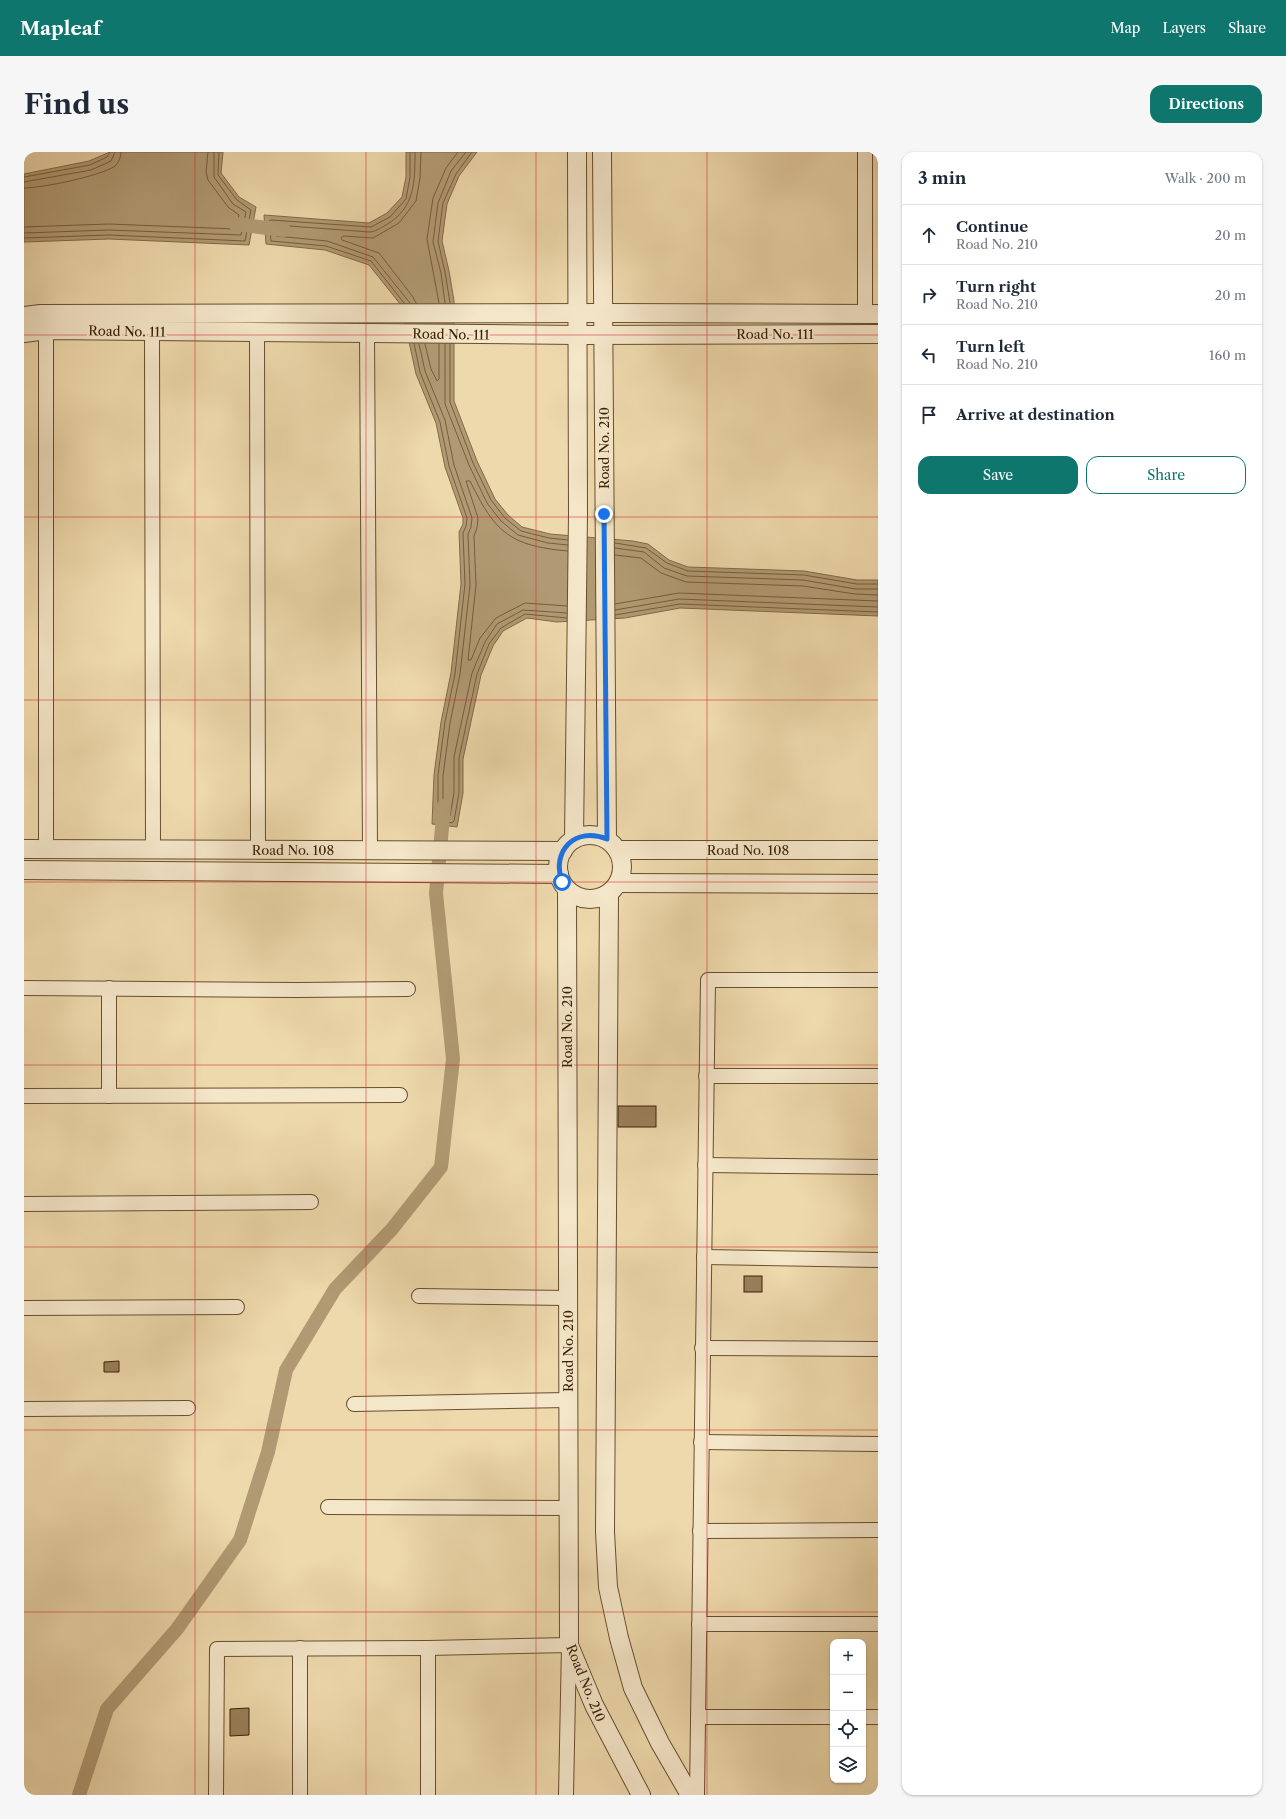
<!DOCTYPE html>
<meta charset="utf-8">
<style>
body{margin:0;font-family:"Libre Caslon Text",serif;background:#f6f6f7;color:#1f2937}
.controls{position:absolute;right:12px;bottom:12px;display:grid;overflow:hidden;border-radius:8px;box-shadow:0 1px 3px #0004}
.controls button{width:36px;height:36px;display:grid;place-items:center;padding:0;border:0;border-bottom:1px solid #e0e1e3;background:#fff;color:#1f2937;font:20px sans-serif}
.stop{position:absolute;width:12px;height:12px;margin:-9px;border:3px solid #1a73e8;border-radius:50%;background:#fff}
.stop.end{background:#1a73e8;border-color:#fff;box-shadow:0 1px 4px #0008}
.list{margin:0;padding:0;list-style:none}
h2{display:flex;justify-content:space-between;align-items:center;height:52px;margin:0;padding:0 16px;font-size:17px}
h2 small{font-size:13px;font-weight:400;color:#747a83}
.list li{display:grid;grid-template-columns:26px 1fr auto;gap:12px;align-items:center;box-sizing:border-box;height:60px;padding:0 16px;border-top:1px solid #e0e1e3}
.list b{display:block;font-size:15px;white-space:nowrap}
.list p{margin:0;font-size:13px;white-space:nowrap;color:#747a83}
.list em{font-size:13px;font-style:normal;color:#747a83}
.actions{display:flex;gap:8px;padding:12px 16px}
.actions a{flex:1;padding:9px 0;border:1px solid #0f766e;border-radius:12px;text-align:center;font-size:14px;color:#0f766e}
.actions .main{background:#0f766e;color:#fff}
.icon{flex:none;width:22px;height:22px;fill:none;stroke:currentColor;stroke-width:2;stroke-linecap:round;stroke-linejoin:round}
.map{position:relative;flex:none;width:854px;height:1643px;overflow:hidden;border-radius:12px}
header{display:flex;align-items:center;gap:24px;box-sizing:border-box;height:56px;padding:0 20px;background:#0f766e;color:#fff}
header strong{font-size:19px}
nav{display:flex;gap:22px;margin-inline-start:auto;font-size:14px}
.intro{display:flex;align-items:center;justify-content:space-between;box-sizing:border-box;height:96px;padding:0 24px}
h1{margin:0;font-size:28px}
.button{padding:10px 18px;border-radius:12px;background:#0f766e;color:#fff;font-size:14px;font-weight:700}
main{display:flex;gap:24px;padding:0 24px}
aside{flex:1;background:#fff;border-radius:12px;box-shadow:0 1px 3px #0004}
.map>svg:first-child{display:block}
</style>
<header>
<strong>Mapleaf</strong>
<nav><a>Map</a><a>Layers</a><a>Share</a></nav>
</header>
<div class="intro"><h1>Find us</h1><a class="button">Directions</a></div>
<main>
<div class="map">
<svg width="854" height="1643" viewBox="0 0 854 1643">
<rect width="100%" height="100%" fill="#eed9ac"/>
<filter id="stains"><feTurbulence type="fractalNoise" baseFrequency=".005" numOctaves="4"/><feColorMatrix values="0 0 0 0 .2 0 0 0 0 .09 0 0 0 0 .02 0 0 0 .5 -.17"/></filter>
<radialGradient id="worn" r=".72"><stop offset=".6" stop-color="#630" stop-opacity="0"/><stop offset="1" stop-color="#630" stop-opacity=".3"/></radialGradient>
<!-- water -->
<g fill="#b19a73" stroke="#826947">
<path d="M86 0H199L197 21 215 45 232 55 225 93 85 87 0 90V22L65 9Z"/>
<path d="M382 0H453L435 24 423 52 418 89 425 119 430 149V249L453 309 471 347 484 363 498 375 526 382 609 389 624 392 645 408 664 415 780 419 833 428H854V464L656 456 601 466 533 470 503 466 479 479 469 494 457 523 439 607V641L433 675 408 672 410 623 417 570 427 521 437 432 435 380 439 372V366L421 315 412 271 392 222 377 153 345 113 301 98 242 92 240 63 345 71 363 61 378 45 382 25Z"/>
</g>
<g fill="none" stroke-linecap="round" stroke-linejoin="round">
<!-- shore -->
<g stroke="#765d3c" stroke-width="1">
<path d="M0 25 66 13 83 5 86 0"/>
<path d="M0 30 67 18 87 9 91 0"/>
<path d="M0 36C18 36 77 24 91 14 95 10 97 5 97 0"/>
<path d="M0 75 85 72 212 77 215 63 204 55 184 28 182 20 184 0"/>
<path d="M0 81 85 78 217 83 222 60 209 52 190 25V0"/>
<path d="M0 86 85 83 221 89 227 58 213 48 194 23 195 0"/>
<path d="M380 151 347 109 302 94 247 89 245 69 247 68 347 75 366 65 382 47 386 25V0"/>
<path d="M386 151 349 105 303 89 252 84 250 75 252 73 345 80C351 80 356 76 362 73 391 56 391 30 391 0"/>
<path d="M392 151 389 145 355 101 318 88 317 86 319 84 349 86 375 71 392 49 396 26 397 0"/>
<path d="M415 151 403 87 409 46 422 16 434 0"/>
<path d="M421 151 417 121 409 90 414 51 427 19 442 0"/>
<path d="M426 151 421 120 414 89 419 51 432 22 448 0"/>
<path d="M390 191 396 220 416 270 425 314 443 366 442 374 439 381 441 432 431 522 421 570 414 623V668L428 671 430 669 435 641V606L453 522 465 492 477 476 501 462 543 466"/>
<path d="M395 192 401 219 421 268 430 313 448 366 447 375 444 382 446 433 436 522 426 571 419 624V664L424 665 426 664 430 641V605L448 521 461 490 473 472 499 458 543 461"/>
<path d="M401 192 407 217 413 229 415 227V192"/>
<path d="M421 192V252L445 313 463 351 477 369 494 383 524 391 544 393"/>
<path d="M426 192V250L449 311 467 348 481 366 497 379 525 386 544 388"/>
<path d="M591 391 622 396 643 411 664 419 780 423 833 432H854"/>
<path d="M591 396 620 400 640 416 663 424 779 428 832 437H854"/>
<path d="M591 403 617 406 637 421 662 430 779 434 831 442 854 443"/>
<path d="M591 452 655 441 854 449"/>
<path d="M543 454 501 451 472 466 456 486 447 508H444L452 433 450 384 453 376 454 366 442 329H446C471 380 485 394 544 399"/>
<path d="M591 458 655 447 854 455"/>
<path d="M591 463 656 452 854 460"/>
</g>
<!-- canal -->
<g stroke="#b19a73" stroke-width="14">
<path d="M211 72 260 78"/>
<path d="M55 1643 83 1557 153 1477 216 1388 244 1300 262 1218 311 1137 368 1077 417 1015 429 907 412 741 420 654"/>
</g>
</g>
<!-- building -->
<g fill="#99805b" stroke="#3c2004">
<rect x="594" y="954" width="38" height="21"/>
<rect x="720" y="1124" width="18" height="16"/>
<path d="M95 1209V1220H80V1210Z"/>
<path d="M225 1556V1583L206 1584V1557Z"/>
</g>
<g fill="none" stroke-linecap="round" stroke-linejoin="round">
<!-- minor casing -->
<g stroke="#684e2e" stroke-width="16">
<g id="minor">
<path d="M841 162V0"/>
<path d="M128 179 129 697"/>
<path d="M233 180 234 698"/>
<path d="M343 181 346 698"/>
<path d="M22 697V178"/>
<path d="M0 836 273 838 384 837"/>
<path d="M682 924H854"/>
<path d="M0 944 376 943"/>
<path d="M85 944V836"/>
<path d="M681 1013 854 1015"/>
<path d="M0 1052 287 1050"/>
<path d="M680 1105 854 1108"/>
<path d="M395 1144 544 1146"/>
<path d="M0 1156 213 1155"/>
<path d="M678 1196 854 1197"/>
<path d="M330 1252 544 1248"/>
<path d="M0 1257 164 1256"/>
<path d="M677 1290 854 1292"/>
<path d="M304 1355 544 1356"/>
<path d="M676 1379 854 1378"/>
<path d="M675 1472H854"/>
<path d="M276 1496V1643"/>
<path d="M674 1565H809"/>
<path d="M839 1565H854"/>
<path d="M192 1643 193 1497 404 1496 545 1493 542 1643"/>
<path d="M404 1643V1496"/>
<path d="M673 1643 684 828H854"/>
</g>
</g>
<!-- tertiary casing -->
<g stroke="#684e2e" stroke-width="20">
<g id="tertiary">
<path d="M578 0 583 687"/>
<path d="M0 164 16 162 579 161 854 162"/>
<path d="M0 181 22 178 553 183 854 182"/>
<circle cx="566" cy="715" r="32"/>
<path d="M550 687 554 362 553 0"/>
<path d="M0 697 539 699"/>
<path d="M594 698H854"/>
<path d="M0 718 535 722"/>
<path d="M595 731 854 732"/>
<path d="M543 738 545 1493 570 1553 617 1643"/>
<path d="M585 741 581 1380 584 1435 595 1486 609 1536 636 1591 666 1643"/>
</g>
</g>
<!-- minor -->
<use href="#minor" stroke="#f4e6c9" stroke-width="14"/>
<!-- tertiary -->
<use href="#tertiary" stroke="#f4e6c9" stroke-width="18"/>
</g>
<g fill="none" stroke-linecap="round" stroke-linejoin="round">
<!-- route -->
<path stroke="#1a73e8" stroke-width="5" d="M538 730C527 699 551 674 583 687L580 362"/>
</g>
<!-- grid -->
<path fill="none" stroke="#d62828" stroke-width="1" stroke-opacity="0.55" d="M171 0V1643M342 0V1643M512 0V1643M683 0V1643M0 183H854M0 365H854M0 548H854M0 730H854M0 913H854M0 1095H854M0 1278H854M0 1460H854"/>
<g text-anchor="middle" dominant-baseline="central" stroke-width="4" stroke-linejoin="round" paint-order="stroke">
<!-- street labels -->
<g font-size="13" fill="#3c2004" stroke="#f4e6c9">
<text transform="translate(103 179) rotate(1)">Road No. 111</text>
<text transform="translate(427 182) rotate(1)">Road No. 111</text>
<text x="751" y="182">Road No. 111</text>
<text transform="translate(580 296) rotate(-90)">Road No. 210</text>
<text x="269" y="698">Road No. 108</text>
<text x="724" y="698">Road No. 108</text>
<text transform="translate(543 875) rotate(-90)">Road No. 210</text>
<text transform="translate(544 1199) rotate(-90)">Road No. 210</text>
<text transform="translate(562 1531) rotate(68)">Road No. 210</text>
</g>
</g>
<rect width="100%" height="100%" filter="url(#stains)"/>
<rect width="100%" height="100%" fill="url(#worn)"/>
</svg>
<div class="controls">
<button>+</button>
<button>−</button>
<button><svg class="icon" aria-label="locate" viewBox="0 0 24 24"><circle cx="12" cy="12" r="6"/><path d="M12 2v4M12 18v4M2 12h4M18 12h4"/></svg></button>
<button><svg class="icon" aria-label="layers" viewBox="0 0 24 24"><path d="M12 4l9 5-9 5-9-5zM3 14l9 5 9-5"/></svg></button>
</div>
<div class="stop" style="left:538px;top:730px"></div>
<div class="stop end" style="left:580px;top:362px"></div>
</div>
<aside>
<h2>3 min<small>Walk · 200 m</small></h2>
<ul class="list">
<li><svg class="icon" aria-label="ahead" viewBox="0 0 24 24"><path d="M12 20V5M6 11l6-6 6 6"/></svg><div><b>Continue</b><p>Road No. 210</p></div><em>20 m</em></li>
<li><svg class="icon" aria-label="right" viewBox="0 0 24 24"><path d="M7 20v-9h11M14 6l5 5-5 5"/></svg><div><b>Turn right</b><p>Road No. 210</p></div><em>20 m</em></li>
<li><svg class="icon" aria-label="left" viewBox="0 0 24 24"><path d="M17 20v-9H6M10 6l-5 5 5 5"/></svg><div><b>Turn left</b><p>Road No. 210</p></div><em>160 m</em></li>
<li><svg class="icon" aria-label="arrive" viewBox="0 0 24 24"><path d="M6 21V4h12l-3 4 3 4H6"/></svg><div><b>Arrive at destination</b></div></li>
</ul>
<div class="actions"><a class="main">Save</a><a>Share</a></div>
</aside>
</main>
